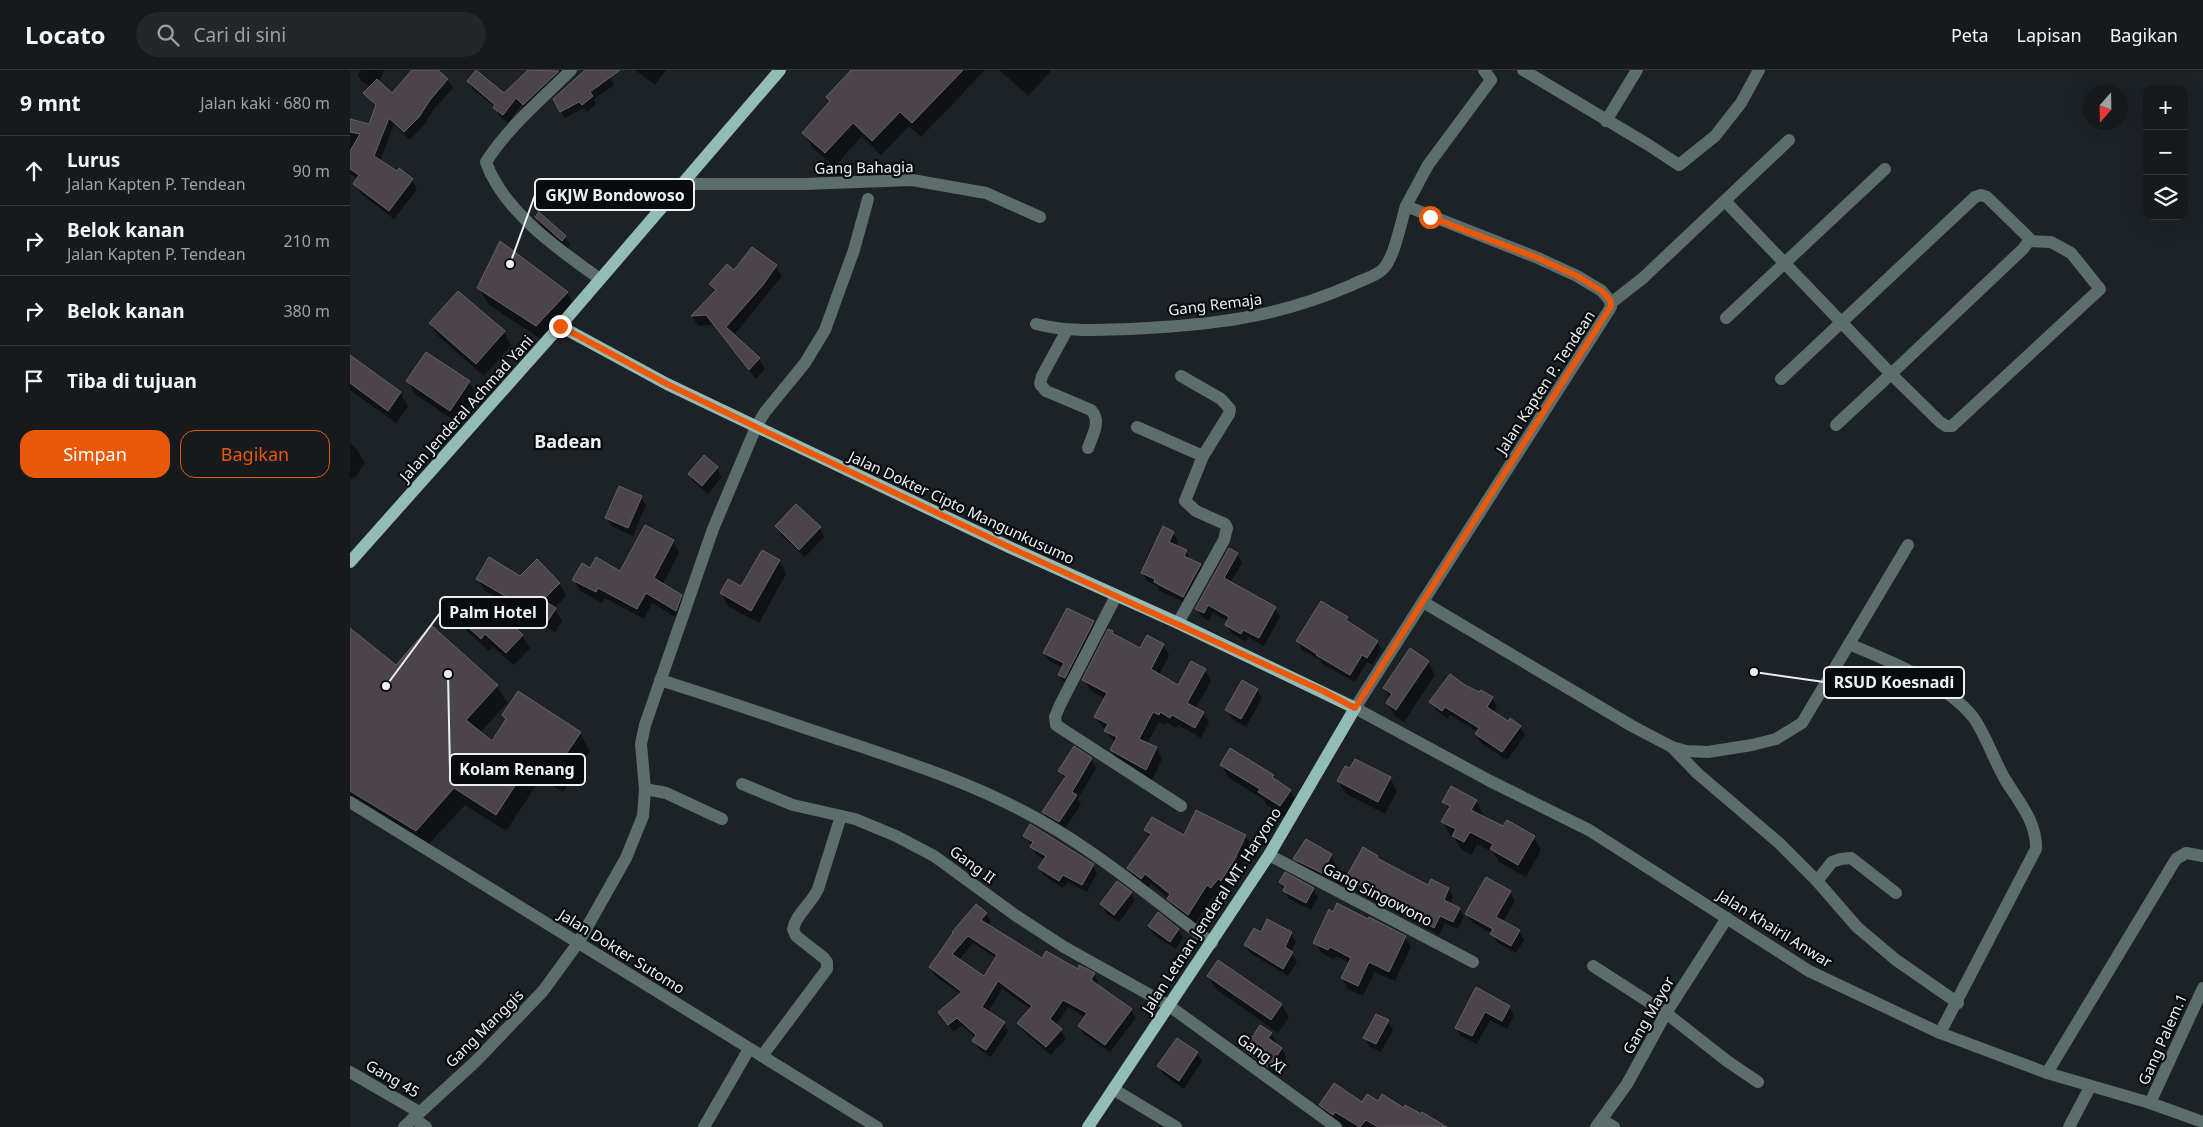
<!DOCTYPE html>
<html lang="id">
<meta charset="utf-8">
<style>
body{margin:0;font-family:"Noto Sans",sans-serif;background:#23272a;color:#f1f3f6}
.controls{position:absolute;right:15px;top:15px;display:grid;overflow:hidden;border-radius:10px;box-shadow:0 5px 20px #0002}
.controls button{width:45px;height:45px;display:grid;place-items:center;padding:0;border:0;border-bottom:1px solid #35383b;background:#161a1d;color:#f1f3f6;font:25px sans-serif}
.compass{position:absolute;left:1733px;top:15px;width:45px;height:45px;border-radius:50%;background:#161a1d;box-shadow:0 5px 20px #0002;rotate:200deg}
.stop{position:absolute;width:15px;height:15px;margin:-11px;border:4px solid #ea580c;border-radius:50%;background:#fff}
.stop.end{background:#ea580c;border-color:#fff;box-shadow:0 1px 5px #0008}
.list{margin:0;padding:0;list-style:none}
h2{display:flex;justify-content:space-between;align-items:center;height:65px;margin:0;padding:0 20px;font-size:21px}
h2 small{font-size:16px;font-weight:400;color:#9ea1a4}
.list li{display:grid;grid-template-columns:32px 1fr auto;gap:15px;align-items:center;box-sizing:border-box;height:70px;padding:0 20px;border-top:1px solid #35383b}
.list b{display:block;font-size:19px;white-space:nowrap}
.list p{margin:0;font-size:16px;white-space:nowrap;color:#9ea1a4}
.list em{font-size:16px;font-style:normal;color:#9ea1a4}
.actions{display:flex;gap:10px;padding:15px 20px}
.actions a{flex:1;padding:11px 0;border:1px solid #ea580c;border-radius:15px;text-align:center;font-size:18px;color:#ea580c}
.actions .main{background:#ea580c;color:#fff}
.icon{flex:none;width:28px;height:28px;fill:none;stroke:currentColor;stroke-width:2;stroke-linecap:round;stroke-linejoin:round}
.map{position:relative;flex:none;width:1853px;height:1057px;overflow:hidden}
header{display:flex;align-items:center;gap:30px;box-sizing:border-box;height:70px;padding:0 25px;background:#161a1d;border-bottom:1px solid #35383b}
header strong{font-size:24px}
nav{display:flex;gap:28px;margin-inline-start:auto;font-size:18px}
.search{width:350px;height:45px;background:#23272a;display:flex;align-items:center;gap:12px;box-sizing:border-box;padding:0 18px;border-radius:28px;color:#9ea1a4;font-size:19px}
main{display:flex}
aside{flex:1;background:#161a1d}
.map>svg:first-child{display:block}
</style>
<header>
<strong>Locato</strong>
<div class="search"><svg class="icon" aria-label="search" viewBox="0 0 24 24"><circle cx="10" cy="10" r="6"/><path d="M15 15l6 6"/></svg>Cari di sini</div>
<nav><a>Peta</a><a>Lapisan</a><a>Bagikan</a></nav>
</header>
<main>
<aside>
<h2>9 mnt<small>Jalan kaki · 680 m</small></h2>
<ul class="list">
<li><svg class="icon" aria-label="ahead" viewBox="0 0 24 24"><path d="M12 20V5M6 11l6-6 6 6"/></svg><div><b>Lurus</b><p>Jalan Kapten P. Tendean</p></div><em>90 m</em></li>
<li><svg class="icon" aria-label="right" viewBox="0 0 24 24"><path d="M7 20v-9h11M14 6l5 5-5 5"/></svg><div><b>Belok kanan</b><p>Jalan Kapten P. Tendean</p></div><em>210 m</em></li>
<li><svg class="icon" aria-label="right" viewBox="0 0 24 24"><path d="M7 20v-9h11M14 6l5 5-5 5"/></svg><div><b>Belok kanan</b></div><em>380 m</em></li>
<li><svg class="icon" aria-label="arrive" viewBox="0 0 24 24"><path d="M6 21V4h12l-3 4 3 4H6"/></svg><div><b>Tiba di tujuan</b></div></li>
</ul>
<div class="actions"><a class="main">Simpan</a><a>Bagikan</a></div>
</aside>
<div class="map">
<svg width="1853" height="1057" viewBox="0 0 1853 1057">
<rect width="100%" height="100%" fill="#1d2227"/>
<!-- shadow -->
<g fill="#0007" fill-rule="evenodd">
<path d="M11 0H34L29 12 42 25 63 0H89L88 2 97 9 103 18 84 39 74 55 60 70 44 55 30 91 62 110 67 119 44 149 10 123 5 114 8 109 0 104V50L19 56 26 38 15 23 21 17 12 12 8 5Z"/>
<path d="M179 0H225L178 42 171 35 158 53 149 46 145 37 123 19 118 11 154 24Z"/>
<path d="M238 0H255L264 15 244 29 246 34 237 42 234 38 215 48 204 29Z"/>
<path d="M285 0H316L305 15Z"/>
<path d="M503 0H635L571 67 559 56 531 85 512 66 484 97 462 77 454 63 480 33 477 27Z"/>
<path d="M649 0H700L701 1 678 26Z"/>
<path d="M186 147 215 167 220 175 217 179 191 156Z"/>
<path d="M426 196 432 206 384 265 409 289 415 299 406 309 363 255 348 256 342 246 365 222 361 214 385 202Z"/>
<path d="M129 218 217 222 227 240 197 273 139 235Z"/>
<path d="M80 253 154 262 161 275 134 306 88 266Z"/>
<path d="M77 283 119 312 127 325 108 353 65 324 58 311Z"/>
<path d="M0 287 50 323 58 336 46 353 0 320Z"/>
<path d="M0 374 6 378 15 393 4 409 2 408 0 410Z"/>
<path d="M354 387 367 398 372 407 358 424 344 412 339 404Z"/>
<path d="M291 427 296 435 283 466 261 456 256 448Z"/>
<path d="M427 456 470 458 474 467 455 487 431 465Z"/>
<path d="M823 463 828 471 826 476 836 481 841 490 850 495 855 503 838 534 810 521 807 516 797 511 792 502ZM807 512 840 528 838 530 807 515Z"/>
<path d="M323 471 329 483 312 515 331 526 337 537 333 551 302 533 294 549 255 528 252 533 230 521 224 510 241 499 271 503Z"/>
<path d="M887 484 892 493 880 513 925 538 930 547 914 576 898 567 896 572 881 563 877 555 878 551 863 543 859 551 852 547 847 539Z"/>
<path d="M187 491 210 514 216 526 204 538 212 551 205 562 135 521 128 509 170 508Z"/>
<path d="M429 491 436 504 409 553 378 536 371 523 392 518Z"/>
<path d="M107 545 134 557 172 565 180 578 164 595 143 577 139 581 114 558Z"/>
<path d="M997 548 1001 555 1027 572 1032 580 1022 595 1017 592 1005 612 972 594 970 590 952 580 947 571Z"/>
<path d="M743 552 748 561 714 613 709 605 713 598 699 591 694 583Z"/>
<path d="M0 560 46 596 147 616 157 633 130 663 142 673 230 663 240 681 213 722 191 708 156 761 115 735 76 777 0 732Z"/>
<path d="M759 560 791 580 813 575 819 585 809 605 828 616 855 600 861 611 845 639 853 643 859 653 851 668 828 655 826 658 816 652 815 655 809 652 797 674 806 678 812 689 802 710 767 691 761 680 765 673 745 647 755 629 740 620 734 610Z"/>
<path d="M1078 592 1085 605 1054 652 1045 646 1037 633 1040 628 1034 618Z"/>
<path d="M1114 616 1130 624 1131 621 1142 628 1147 637 1143 643 1158 653 1170 657 1175 665 1157 690 1131 673 1126 665 1128 662 1100 645 1097 649 1086 640 1081 632Z"/>
<path d="M907 620 912 628 896 657 882 649 877 640Z"/>
<path d="M724 678 741 689 746 698 728 729 731 734 714 760 698 751 693 742 715 710 710 701Z"/>
<path d="M871 695 923 705 927 712 940 720 947 733 937 749 917 735 913 729 879 708Z"/>
<path d="M1040 708 1047 721 1035 744 996 724 988 711Z"/>
<path d="M1126 731 1133 744 1132 747 1154 758 1184 767 1191 780 1176 807 1149 792 1143 782 1127 774 1122 785 1111 779 1104 767 1100 765 1093 752 1099 741 1094 732Z"/>
<path d="M847 742 896 766 902 777 877 821 874 819 868 828 864 825 844 855 825 840 819 828 801 814 798 819 785 809 779 798 800 767 796 760 834 767ZM893 771H895L883 796 881 795Z"/>
<path d="M675 766 743 795 747 803 737 822 718 812 713 818 694 806 690 798 695 790 686 785 683 776Z"/>
<path d="M981 785 985 794 976 811 950 797 945 789Z"/>
<path d="M1028 787 1030 791 1079 817 1099 819 1103 827 1100 834 1109 839 1114 846 1108 859 1095 853 1089 865 1002 815 998 807Z"/>
<path d="M930 813 963 819 968 827 961 840 939 829Z"/>
<path d="M1160 822 1165 831 1153 852 1169 861 1174 870 1166 883 1147 872 1142 864 1122 852 1117 844Z"/>
<path d="M781 823 785 831 769 852 756 843 752 834Z"/>
<path d="M626 835 636 844 641 852 638 856 692 890 744 904 748 913 747 916 781 940 786 948 760 982 734 964 729 956 735 947 718 937 706 955 716 968 701 985 674 962 669 953 681 939 652 919 638 942 654 953 658 961 641 987 629 979 624 971 626 968 612 955 604 962 594 950 611 924 585 906 580 897ZM623 873 646 888 634 908 609 890Z"/>
<path d="M799 856 828 859 833 868 826 879 804 865Z"/>
<path d="M941 863 946 872 941 882 947 892 938 906 900 883 895 875Z"/>
<path d="M1055 867 1061 877 1045 911 1025 902 1013 926 998 919 992 908 999 893 986 886 984 889 971 883 965 873Z"/>
<path d="M858 906 931 934 939 947 928 963 866 919Z"/>
<path d="M1126 919 1159 937 1164 945 1157 959 1140 950 1127 974 1111 966 1106 958Z"/>
<path d="M1038 951 1043 960 1031 982 1019 976 1015 968Z"/>
<path d="M921 963 926 972 925 974 932 979 936 987 924 1006 900 988 895 980Z"/>
<path d="M847 983 852 991 834 1019 814 1005 809 997Z"/>
<path d="M1028 1033 1055 1040 1094 1057H994L976 1043 971 1035Z"/>
</g>
<!-- building -->
<g fill="#4b4549" stroke="#686165" fill-rule="evenodd">
<path d="M62 0H88L98 9 80 30 69 47 54 62 39 48 24 86 47 101 49 98 63 109 39 141 3 114 9 105 0 99V81L10 64 0 62V49L19 54 26 35 13 23 27 9 42 23Z"/>
<path d="M126 0 154 23 178 0 209 1 173 35 166 28 153 45 143 38 145 35 117 11Z"/>
<path d="M235 0H270L240 22 243 26 232 35 229 32 210 42 203 29Z"/>
<path d="M501 0H613L562 53 550 42 522 71 503 53 475 83 452 63 480 31 476 27Z"/>
<path d="M189 142 216 166 212 171 185 147Z"/>
<path d="M150 171 218 222 186 256 127 218Z"/>
<path d="M402 177 427 195 413 215 376 257 410 288 399 300 356 245 341 246 366 220 359 214 377 194 384 200Z"/>
<path d="M108 221 155 261 126 294 79 253Z"/>
<path d="M76 282 120 311 100 341 56 311Z"/>
<path d="M0 285 51 322 38 341 0 313Z"/>
<path d="M354 385 368 397 352 416 338 404Z"/>
<path d="M269 416 292 426 278 458 255 448Z"/>
<path d="M446 434 471 457 449 480 425 456Z"/>
<path d="M295 455 324 470 304 508 332 525 326 541 296 523 287 539 248 518 246 522 222 510 232 493 240 498 246 487 270 501Z"/>
<path d="M813 456 824 462 819 472 837 480 834 486 851 494 833 527 804 512 805 509 791 503Z"/>
<path d="M879 478 888 483 874 508 926 537 909 568 893 560 891 564 875 555 879 547 858 535 854 543 845 539Z"/>
<path d="M412 480 430 490 401 541 370 523 378 509 391 516Z"/>
<path d="M139 487 170 506 187 489 210 513 193 530 206 538 198 551 126 509Z"/>
<path d="M971 531 998 547 996 550 1028 571 1017 588 1012 585 1000 605 966 585 967 584 946 571Z"/>
<path d="M114 536 134 556 148 541 173 565 156 583 135 564 131 569 105 545Z"/>
<path d="M717 538 744 551 715 608 708 605 714 593 693 583Z"/>
<path d="M81 555 148 615 116 650 142 671 156 649 152 645 168 621 231 662 202 705 181 691 146 745 104 718 66 761 0 721V558L46 595Z"/>
<path d="M758 559 763 561 762 563 790 578 797 565 814 574 801 599 828 615 841 591 856 599 837 633 854 642 845 658 822 645 820 648 810 642 809 645 803 642 789 669 807 677 796 700 760 680 767 667 754 661 758 654 744 647 757 623 732 610Z"/>
<path d="M1060 578 1079 591 1046 640 1036 633 1042 624 1033 618Z"/>
<path d="M1100 604 1115 615 1129 622 1131 620 1143 627 1137 637 1158 651 1160 648 1171 656 1152 682 1125 664 1129 658 1095 637 1092 641 1079 632Z"/>
<path d="M892 610 908 619 891 649 875 640Z"/>
<path d="M724 676 742 688 722 722 727 725 709 752 692 742 716 706 708 701Z"/>
<path d="M880 678 924 705 922 707 941 720 930 736 908 722 910 719 870 695Z"/>
<path d="M1005 689 1041 707 1028 732 987 711 995 696 1000 698Z"/>
<path d="M1101 716 1127 730 1121 740 1153 756 1157 750 1185 766 1168 795 1140 779 1143 774 1120 762 1114 772 1102 766 1106 759 1091 752 1100 736 1092 732Z"/>
<path d="M846 740 896 765 884 790 871 811 868 809 861 818 857 815 838 845 817 829 820 824 795 804 791 809 777 798 801 764 794 760 802 747 834 765Z"/>
<path d="M680 754 744 794 732 815 713 805 709 811 688 798 696 786 680 777 683 772 673 766Z"/>
<path d="M956 769 982 784 972 803 943 789Z"/>
<path d="M1013 777 1028 786 1027 788 1078 815 1081 809 1099 818 1094 830 1110 838 1103 852 1090 846 1084 858 996 807Z"/>
<path d="M935 802 964 818 956 833 933 821 935 816 929 812Z"/>
<path d="M1136 807 1161 821 1146 847 1170 860 1161 876 1140 864 1143 859 1115 844Z"/>
<path d="M767 811 782 822 764 845 750 834Z"/>
<path d="M987 833 1018 849 1019 847 1056 866 1039 902 1019 892 1008 916 991 908 1001 888 980 877 978 880 963 873 979 839 983 842Z"/>
<path d="M626 834 637 843 631 850 692 888 696 881 728 899 729 895 745 903 741 910 782 939 755 975 728 956 737 943 713 930 700 949 712 959 696 977 667 953 682 936 648 911 632 937 655 952 636 980 622 971 626 965 607 948 598 955 588 942 612 922 579 897 603 863 602 862ZM618 866 647 885 634 906 602 884Z"/>
<path d="M808 842 829 859 820 872 798 856Z"/>
<path d="M917 849 942 862 935 877 943 882 933 899 894 875 904 858 911 862Z"/>
<path d="M868 890 932 934 921 950 857 906Z"/>
<path d="M1126 917 1160 936 1152 951 1135 942 1122 966 1105 958Z"/>
<path d="M1026 944 1039 950 1026 974 1013 968Z"/>
<path d="M910 955 922 963 918 968 932 978 919 998 894 980Z"/>
<path d="M827 968 848 982 829 1011 807 996Z"/>
<path d="M984 1013 1012 1032 1017 1024 1028 1031 1032 1024 1054 1038 1055 1035 1071 1044 1072 1042 1097 1057H1028L1016 1050 1010 1057 985 1042 983 1045 969 1035Z"/>
</g>
<g fill="none" stroke-linecap="round" stroke-linejoin="round">
<!-- minor -->
<g stroke="#5b6e6b" stroke-width="12">
<path d="M221 0C192 29 158 57 136 92 153 141 209 180 250 209"/>
<path d="M1134 0 1141 10 1078 95 1056 136 1188 188 1227 206 1252 221 1260 231 1261 237 1005 638 1140 711 1239 760 1459 901 1590 963 1697 1003 1800 1033 1853 1052"/>
<path d="M1173 0 1297 74 1329 95 1365 66 1391 33 1409 0"/>
<path d="M1256 51 1287 0"/>
<path d="M333 114H454L562 110 636 123 690 147"/>
<path d="M1375 131 1541 304 1673 179 1679 171V168L1637 127 1631 125 1625 127 1431 309"/>
<path d="M1261 233 1293 208 1439 70"/>
<path d="M1376 248 1535 99"/>
<path d="M686 254C717 262 748 260 780 259 862 255 926 248 1002 215 1011 210 1024 207 1032 200 1044 190 1051 152 1056 136"/>
<path d="M717 260 692 306 690 314 696 321 741 340C752 351 742 366 738 378"/>
<path d="M831 306 871 329 880 339 879 344 853 386"/>
<path d="M1486 355 1541 304 1590 352 1596 356H1602L1750 219 1721 183 1701 172 1679 171"/>
<path d="M787 357 853 386 835 431 846 441 875 454 877 458 874 470 828 553"/>
<path d="M766 526 710 635 705 647 706 655 831 736"/>
<path d="M1073 532 1282 656 1322 677 1336 681 1358 682 1402 675 1426 669 1452 653 1558 475"/>
<path d="M1499 574C1539 591 1595 612 1623 647 1635 663 1645 693 1656 711 1670 733 1687 753 1686 779L1590 963"/>
<path d="M310 610C368 628 425 648 482 667 554 691 627 714 693 752 753 786 806 832 862 873"/>
<path d="M1322 677 1347 703 1429 773 1467 811 1507 857 1546 890 1608 933"/>
<path d="M392 714 443 735 505 749 546 766 584 786 665 845 714 877 818 935 986 1057"/>
<path d="M295 719 316 723 372 749"/>
<path d="M0 732 527 1057"/>
<path d="M919 785 1123 892"/>
<path d="M1467 811 1482 792 1491 789 1501 788 1546 823"/>
<path d="M1243 896 1316 943 1377 991 1408 1012"/>
<path d="M412 986 477 899V892L474 888 446 866 443 859C446 844 462 833 468 819L491 746"/>
<path d="M0 1002 69 1042"/>
<path d="M1697 1003 1826 789 1836 783 1853 786"/>
<path d="M763 1019 826 1057"/>
<path d="M1800 1033 1853 918"/>
<path d="M63 1048 76 1057"/>
<path d="M1252 1050 1264 1057"/>
<path d="M54 1057 125 992 193 921 228 873 276 788 293 746 295 719 291 674 295 655 363 459 406 357 415 342 455 293 475 260 504 180 518 129"/>
<path d="M354 1057 399 979"/>
<path d="M1246 1057 1277 1014 1316 943 1377 848"/>
<path d="M1719 1057 1740 1017"/>
</g>
<!-- major -->
<g stroke="#94bcb6" stroke-width="12">
<path d="M210 256 317 314 659 477 828 553 1005 638 919 785 738 1057"/>
<path d="M0 492 210 256 430 0"/>
</g>
</g>
<g fill="none" stroke-linecap="round" stroke-linejoin="round">
<!-- route -->
<path stroke="#ea580c" stroke-width="6" d="M210 256 317 314 406 357 659 477 973 621 1005 638 1261 236 1260 230 1252 221 1227 206 1188 188 1080 147"/>
</g>
<g text-anchor="middle" dominant-baseline="central" stroke-width="4.5" stroke-linejoin="round" paint-order="stroke">
<!-- street labels -->
<g font-size="15" fill="#edf0f3" stroke="#090b0d">
<text transform="translate(514 97) rotate(-1)">Gang Bahagia</text>
<text transform="translate(865 234) rotate(-7)">Gang Remaja</text>
<text transform="translate(1195 312) rotate(-57)">Jalan Kapten P. Tendean</text>
<text transform="translate(116 338) rotate(-48)">Jalan Jenderal Achmad Yani</text>
<text transform="translate(612 437) rotate(25)">Jalan Dokter Cipto Mangunkusumo</text>
<text transform="translate(623 794) rotate(36)">Gang II</text>
<text transform="translate(1028 824) rotate(27)">Gang Singowono</text>
<text transform="translate(861 840) rotate(-57)">Jalan Letnan Jenderal MT. Haryono</text>
<text transform="translate(1425 858) rotate(32)">Jalan Khairil Anwar</text>
<text transform="translate(272 881) rotate(32)">Jalan Dokter Sutomo</text>
<text transform="translate(1298 945) rotate(-60)">Gang Mayor</text>
<text transform="translate(134 958) rotate(-45)">Gang Manggis</text>
<text transform="translate(1812 969) rotate(-66)">Gang Palem.1</text>
<text transform="translate(912 983) rotate(36)">Gang XI</text>
<text transform="translate(43 1008) rotate(30)">Gang 45</text>
</g>
<!-- quarter labels -->
<g font-size="18" font-weight="bold" fill="#edf0f3" stroke="#090b0d">
<text x="218" y="371">Badean</text>
</g>
</g>
<!-- callouts -->
<path fill="none" stroke="#edf0f3" stroke-width="2" d="M160 194L185 125M36 616L90 543M1404 602L1474 612M98 604L100 700"/>
<g fill="#edf0f3" stroke="#090b0d" stroke-width="2">
<circle cx="160" cy="194" r="5"/>
<circle cx="36" cy="616" r="5"/>
<circle cx="1404" cy="602" r="5"/>
<circle cx="98" cy="604" r="5"/>
</g>
<g fill="#090b0d" stroke="#edf0f3" stroke-width="2">
<rect x="185" y="109" width="159" height="31" rx="5"/>
<rect x="90" y="527" width="107" height="31" rx="5"/>
<rect x="1474" y="597" width="140" height="31" rx="5"/>
<rect x="100" y="684" width="135" height="31" rx="5"/>
</g>
<g font-size="16" text-anchor="middle" font-weight="bold" fill="#edf0f3">
<text x="265" y="131">GKJW Bondowoso</text>
<text x="143" y="548">Palm Hotel</text>
<text x="1544" y="618">RSUD Koesnadi</text>
<text x="167" y="705">Kolam Renang</text>
</g>
</svg>
<div class="controls">
<button>+</button>
<button>−</button>
<button><svg class="icon" aria-label="layers" viewBox="0 0 24 24"><path d="M12 4l9 5-9 5-9-5zM3 14l9 5 9-5"/></svg></button>
</div>
<svg class="compass" viewBox="-18 -18 36 36"><path d="M0-13l5 13h-10z" fill="#e53935"/><path d="M0 13l5-13h-10z" fill="#9ea1a4"/></svg>
<div class="stop" style="left:1080px;top:147px"></div>
<div class="stop end" style="left:210px;top:256px"></div>
</div>
</main>
